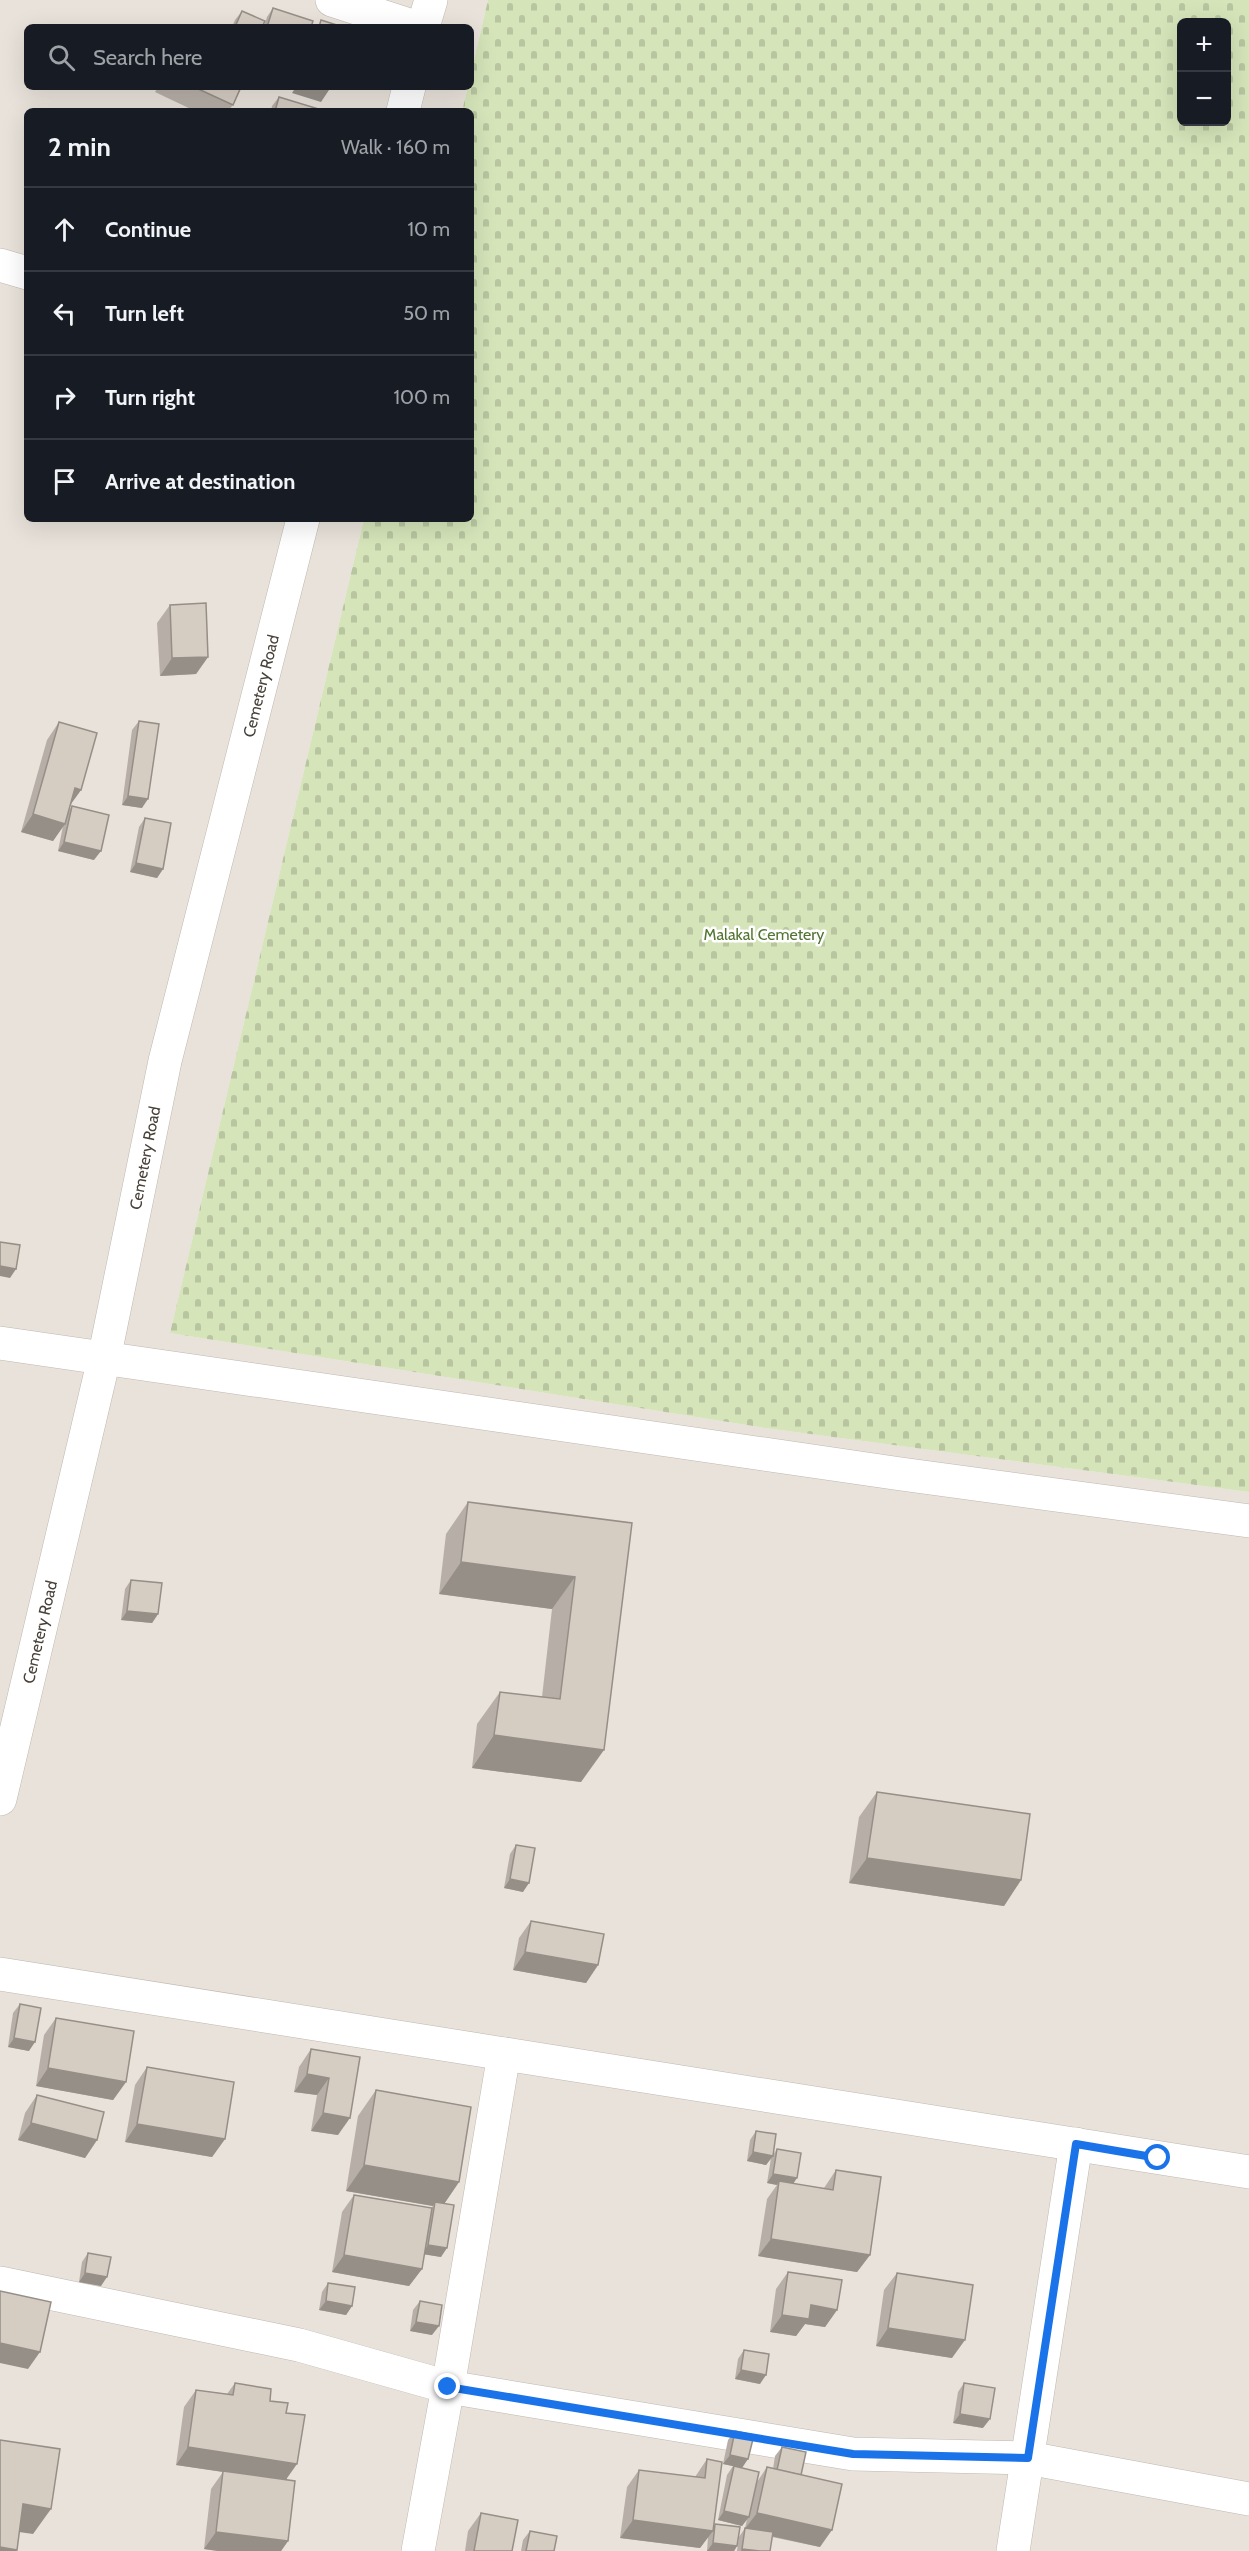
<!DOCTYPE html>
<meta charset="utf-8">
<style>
body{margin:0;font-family:Cabin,sans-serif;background:#242831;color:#f1f3f6}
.controls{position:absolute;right:18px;top:18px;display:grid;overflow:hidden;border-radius:9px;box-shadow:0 6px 24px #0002}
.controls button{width:54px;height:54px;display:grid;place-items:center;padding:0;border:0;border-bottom:2px solid #363941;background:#171b24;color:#f1f3f6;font:30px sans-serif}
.stop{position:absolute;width:18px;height:18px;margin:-14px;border:4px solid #1a73e8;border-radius:50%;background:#fff}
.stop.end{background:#1a73e8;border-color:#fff;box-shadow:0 2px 6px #0008}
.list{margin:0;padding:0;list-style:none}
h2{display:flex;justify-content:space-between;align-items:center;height:78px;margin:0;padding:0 24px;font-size:26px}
h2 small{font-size:20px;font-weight:400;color:#9ea1a6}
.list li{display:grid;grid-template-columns:39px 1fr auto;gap:18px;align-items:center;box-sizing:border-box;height:84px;padding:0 24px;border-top:2px solid #363941}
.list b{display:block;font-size:22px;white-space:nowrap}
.list em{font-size:20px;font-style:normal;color:#9ea1a6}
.icon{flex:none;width:33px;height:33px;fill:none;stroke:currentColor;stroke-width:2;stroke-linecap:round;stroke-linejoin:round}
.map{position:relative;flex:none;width:1249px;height:2551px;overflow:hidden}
.search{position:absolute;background:#171b24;box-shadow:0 6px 24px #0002;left:24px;top:24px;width:450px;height:66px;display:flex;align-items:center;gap:15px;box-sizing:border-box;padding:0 21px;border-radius:9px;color:#9ea1a6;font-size:22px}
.panel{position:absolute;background:#171b24;box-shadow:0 6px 24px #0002;left:24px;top:108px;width:450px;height:414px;border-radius:9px}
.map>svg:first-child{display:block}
</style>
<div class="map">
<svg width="1249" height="2551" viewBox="0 0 1249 2551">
<defs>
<pattern id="cemetery-stones" width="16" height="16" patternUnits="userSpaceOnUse" patternTransform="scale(1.5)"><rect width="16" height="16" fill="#d5e4b9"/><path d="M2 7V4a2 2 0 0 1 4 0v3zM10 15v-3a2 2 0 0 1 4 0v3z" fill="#b8c5a0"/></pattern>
</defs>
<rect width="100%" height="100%" fill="#f4f1ec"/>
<!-- residential -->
<path fill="#e8e2da" d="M0 0H488L471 73V27H27V87H468L462 111H27V519H364L170 1333 765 1428 1249 1492V2551H0Z"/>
<!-- cemetery -->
<path fill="url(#cemetery-stones)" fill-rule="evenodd" d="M488 0H1249V1492L765 1428 170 1333 364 519H471V111H462L468 87H471V73ZM1182 22H1226V122H1182Z"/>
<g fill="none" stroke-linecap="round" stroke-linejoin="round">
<!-- minor casing -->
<g stroke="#bfb8af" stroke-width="34">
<g id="minor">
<path d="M332 0 415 27"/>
<path d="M423 27 431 0"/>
<path d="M403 111 409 87"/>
<path d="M0 265 27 273"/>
<path d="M0 1343 901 1474 1249 1521"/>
<path d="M0 1799 104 1359 165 1061 303 519"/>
<path d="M0 1974 1249 2172"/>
<path d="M0 2283 299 2345 448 2387 853 2454 1028 2458 1249 2499"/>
<path d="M418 2551 448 2387 504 2054"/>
<path d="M1013 2551 1076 2144"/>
</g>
</g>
<!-- minor -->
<use href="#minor" stroke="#fff" stroke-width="33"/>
</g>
<!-- wall -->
<g fill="#b7afa7">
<path d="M273 8 311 27H264L267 17Z"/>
<path d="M242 11 262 27H232L235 20Z"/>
<path d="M158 87H241L233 105 228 111H195L155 92Z"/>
<path d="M279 97 322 111H271L272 106Z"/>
<path d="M170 605 208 657 196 674 160 676 157 623Z"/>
<path d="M139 721 142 808 122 805 132 730Z"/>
<path d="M59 722 81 790 70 805 68 812 72 806 94 860 58 851 63 826 53 841 21 832 47 740Z"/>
<path d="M145 818 163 869 157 878 130 872 139 827Z"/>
<path d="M468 1502 632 1523 581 1782 472 1768 477 1724 500 1692 542 1697 552 1609 439 1594 446 1534Z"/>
<path d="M131 1580 158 1614 152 1623 121 1620 125 1589Z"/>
<path d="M877 1792 1021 1880 1004 1906 849 1883 859 1817Z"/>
<path d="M516 1845 523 1892 504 1888 510 1854Z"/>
<path d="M531 1921 598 1965 586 1983 513 1970 519 1938Z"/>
<path d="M20 2004 29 2051 8 2047 13 2013Z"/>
<path d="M56 2018 126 2082 113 2100 36 2086 44 2035Z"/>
<path d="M311 2049 360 2057 338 2135 311 2131 317 2095 294 2092 299 2067Z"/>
<path d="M147 2067 225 2139 212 2157 125 2142 135 2085Z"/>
<path d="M376 2090 459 2182 444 2204 441 2257 424 2254 422 2269 409 2286 332 2272 342 2212 354 2195 431 2208 433 2206 346 2191 358 2116Z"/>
<path d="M37 2095 97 2140 85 2158 18 2140 25 2113Z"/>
<path d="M756 2131 773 2155 777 2149 793 2184 824 2188 836 2170 870 2255 857 2272 758 2256 767 2199 777 2185 767 2183 771 2158 766 2165 747 2161 750 2140Z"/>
<path d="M88 2253 101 2286 79 2282 82 2262Z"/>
<path d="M788 2272 837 2310 825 2327 805 2324 796 2336 770 2332 776 2289Z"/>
<path d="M897 2273 952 2358 876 2346 884 2290Z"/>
<path d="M328 2283 352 2306 346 2315 319 2310 322 2292Z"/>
<path d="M420 2301 432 2335 410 2331 413 2310Z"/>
<path d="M744 2350 760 2384 735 2379 738 2359Z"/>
<path d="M235 2383 270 2401 286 2413 288 2541 281 2551H218L204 2549 211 2489 223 2472 176 2465 184 2407 196 2390 227 2394Z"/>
<path d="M964 2383 983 2428 953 2423 958 2392Z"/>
<path d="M735 2431 742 2468 757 2482 767 2467 773 2469 775 2456 782 2447 801 2475 820 2547 772 2537 770 2551H737L739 2537 745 2528 747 2519 742 2526 718 2520 727 2475 733 2466 723 2464 728 2440Z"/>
<path d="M707 2459 713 2527 715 2524 737 2546 734 2551H707L708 2537 700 2548 620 2538 627 2487 639 2470 695 2477Z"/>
<path d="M481 2513 512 2551H465L468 2531Z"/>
<path d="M530 2531 554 2551H521L523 2540Z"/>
</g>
<!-- shaded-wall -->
<g fill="#958f88">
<path d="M296 87H331L321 102 292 93Z"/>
<path d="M208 657 196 674 160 676 172 658Z"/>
<path d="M75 788 81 790 68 808Z"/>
<path d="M128 796 148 799 142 808 122 805Z"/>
<path d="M33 814 65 824 53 841 21 832Z"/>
<path d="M64 842 101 851 94 860 58 851Z"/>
<path d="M136 863 163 869 157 878 130 872Z"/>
<path d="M0 1266 16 1269 10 1278 0 1276Z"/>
<path d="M461 1562 575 1577 552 1609 439 1594Z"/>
<path d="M127 1611 158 1614 152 1623 121 1620Z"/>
<path d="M494 1735 604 1750 581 1782 472 1768Z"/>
<path d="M867 1858 1021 1880 1004 1906 849 1883Z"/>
<path d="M510 1879 529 1883 523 1892 504 1888Z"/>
<path d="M525 1952 598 1965 586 1983 513 1970Z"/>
<path d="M14 2038 35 2042 29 2051 8 2047Z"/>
<path d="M48 2068 126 2082 113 2100 36 2086Z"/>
<path d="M307 2074 329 2078 317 2095 294 2092Z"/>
<path d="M323 2113 350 2118 338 2135 311 2131Z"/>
<path d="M31 2123 97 2140 85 2158 18 2140Z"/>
<path d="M137 2124 225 2139 212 2157 125 2142Z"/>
<path d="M753 2152 773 2156 766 2165 747 2161Z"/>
<path d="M364 2165 459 2182 442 2207 435 2202 433 2206 346 2191Z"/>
<path d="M773 2174 797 2178 791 2187 779 2181 777 2185 767 2183Z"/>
<path d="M771 2239 870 2255 857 2272 758 2256Z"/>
<path d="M428 2245 447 2248 441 2257 422 2254Z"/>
<path d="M344 2255 422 2269 409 2286 332 2272Z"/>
<path d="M85 2273 107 2277 101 2286 79 2282Z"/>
<path d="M326 2301 352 2306 346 2315 319 2310Z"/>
<path d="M811 2305 837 2310 825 2327 805 2324 796 2336 770 2332 782 2315Z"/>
<path d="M416 2322 439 2326 432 2335 410 2331Z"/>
<path d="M888 2328 965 2340 952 2358 876 2346Z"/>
<path d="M0 2343 40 2352 28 2369 0 2363Z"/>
<path d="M741 2370 766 2375 760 2384 735 2379Z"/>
<path d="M960 2414 990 2419 983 2428 953 2423Z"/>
<path d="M188 2447 297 2464 285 2481 176 2465Z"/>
<path d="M730 2455 748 2459 742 2468 723 2464Z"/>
<path d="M23 2504 51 2509 33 2534 5 2530Z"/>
<path d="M724 2511 749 2517 742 2526 718 2520Z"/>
<path d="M757 2513 832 2530 820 2547 744 2530Z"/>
<path d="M633 2520 713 2531 700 2548 620 2538Z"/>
<path d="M216 2532 288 2541 281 2551H218L204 2549Z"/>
<path d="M713 2543 737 2546 734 2551H707Z"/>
<path d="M0 2547 17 2550 16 2551H0Z"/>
<path d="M742 2549 760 2551H741Z"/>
</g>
<!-- building -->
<g fill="#d5ccc2" stroke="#958f88" stroke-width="1.5">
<path d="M273 8 313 21 311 27H267Z"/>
<path d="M242 11 265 21 262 27H235Z"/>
<path d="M321 20 343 27H319Z"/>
<path d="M194 87H241L233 105Z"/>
<path d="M279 97 322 110V111H275Z"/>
<path d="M206 603 208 657 172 658 170 605Z"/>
<path d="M139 721 159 724 148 799 128 796Z"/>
<path d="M59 722 97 733 81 790 75 788 65 824 33 814Z"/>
<path d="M72 806 109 815 101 851 64 842Z"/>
<path d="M145 818 171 823 163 869 136 863Z"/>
<path d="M0 1242 20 1245 16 1269 0 1266Z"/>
<path d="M468 1502 632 1523 604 1750 494 1735 500 1692 560 1699 575 1577 461 1562Z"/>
<path d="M131 1580 162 1583 158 1614 127 1611Z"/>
<path d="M877 1792 1030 1814 1021 1880 867 1858Z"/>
<path d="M516 1845 535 1848 529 1883 510 1879Z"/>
<path d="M531 1921 604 1934 598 1965 525 1952Z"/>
<path d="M20 2004 41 2008 35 2042 14 2038Z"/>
<path d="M56 2018 134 2031 126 2082 48 2068Z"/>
<path d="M311 2049 360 2057 350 2118 323 2113 329 2078 307 2074Z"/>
<path d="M147 2067 234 2082 225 2139 137 2124Z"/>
<path d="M376 2090 471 2107 459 2182 364 2165Z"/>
<path d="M37 2095 104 2112 97 2140 31 2123Z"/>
<path d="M756 2131 776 2134 773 2156 753 2152Z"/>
<path d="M777 2149 801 2153 797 2178 773 2174Z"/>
<path d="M836 2170 881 2177 870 2255 771 2239 779 2181 833 2190Z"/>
<path d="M354 2195 432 2208 422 2269 344 2255Z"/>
<path d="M435 2202 454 2205 447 2248 428 2245Z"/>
<path d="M88 2253 111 2257 107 2277 85 2273Z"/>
<path d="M788 2272 842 2280 837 2310 811 2305 809 2319 782 2315Z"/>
<path d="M897 2273 973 2285 965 2340 888 2328Z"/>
<path d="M328 2283 355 2287 352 2306 326 2301Z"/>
<path d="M0 2291 51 2302 40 2352 0 2343Z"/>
<path d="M420 2301 442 2305 439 2326 416 2322Z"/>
<path d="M744 2350 769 2354 766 2375 741 2370Z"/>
<path d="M235 2383 271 2389 270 2401 288 2403 286 2413 305 2415 297 2464 188 2447 196 2390 233 2395Z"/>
<path d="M964 2383 995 2388 990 2419 960 2414Z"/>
<path d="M735 2431 754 2435 748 2459 730 2455Z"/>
<path d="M0 2440 60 2449 51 2509 23 2504 17 2550 0 2547Z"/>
<path d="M782 2447 806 2452 801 2475 777 2470Z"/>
<path d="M707 2459 722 2462 713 2531 633 2520 639 2470 705 2478Z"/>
<path d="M734 2466 759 2472 749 2517 724 2511Z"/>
<path d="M767 2467 842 2484 832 2530 757 2513Z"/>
<path d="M223 2471 295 2481 288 2541 216 2532Z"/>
<path d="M481 2513 518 2520 512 2551H474Z"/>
<path d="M715 2524 740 2527 737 2546 713 2543Z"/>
<path d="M745 2528 773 2532 770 2551H760L742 2549Z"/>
<path d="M530 2531 557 2536 554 2551H526Z"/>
</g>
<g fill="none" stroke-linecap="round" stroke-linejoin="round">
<!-- route -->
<path stroke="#1a73e8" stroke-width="8" d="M448 2387 853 2454 1028 2458 1076 2144 1158 2158"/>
</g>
<g text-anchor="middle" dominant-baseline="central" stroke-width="5" stroke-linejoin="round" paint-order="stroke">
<!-- street labels -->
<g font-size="16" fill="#48413a" stroke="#fff">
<text transform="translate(261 686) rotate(-76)">Cemetery Road</text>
<text transform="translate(145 1158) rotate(-79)">Cemetery Road</text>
<text transform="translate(40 1632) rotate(-77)">Cemetery Road</text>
</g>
<!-- park labels -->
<g font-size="16" fill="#527532" stroke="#fff">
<text x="764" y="934">Malakal Cemetery</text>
</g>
</g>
</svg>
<div class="controls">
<button>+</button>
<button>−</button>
</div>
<div class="stop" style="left:1158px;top:2158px"></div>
<div class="stop end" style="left:448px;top:2387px"></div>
<div class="search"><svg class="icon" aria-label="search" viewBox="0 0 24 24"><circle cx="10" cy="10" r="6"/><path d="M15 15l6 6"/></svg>Search here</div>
<section class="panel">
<h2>2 min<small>Walk · 160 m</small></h2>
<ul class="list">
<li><svg class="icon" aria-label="ahead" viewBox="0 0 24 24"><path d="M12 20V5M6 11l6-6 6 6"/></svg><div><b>Continue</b></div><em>10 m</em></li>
<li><svg class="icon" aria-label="left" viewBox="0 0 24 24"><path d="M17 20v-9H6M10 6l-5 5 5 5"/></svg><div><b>Turn left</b></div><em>50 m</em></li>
<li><svg class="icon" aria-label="right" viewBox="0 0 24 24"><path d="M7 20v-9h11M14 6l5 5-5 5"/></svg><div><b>Turn right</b></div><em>100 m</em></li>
<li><svg class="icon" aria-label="arrive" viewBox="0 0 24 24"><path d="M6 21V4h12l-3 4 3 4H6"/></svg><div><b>Arrive at destination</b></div></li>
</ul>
</section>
</div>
